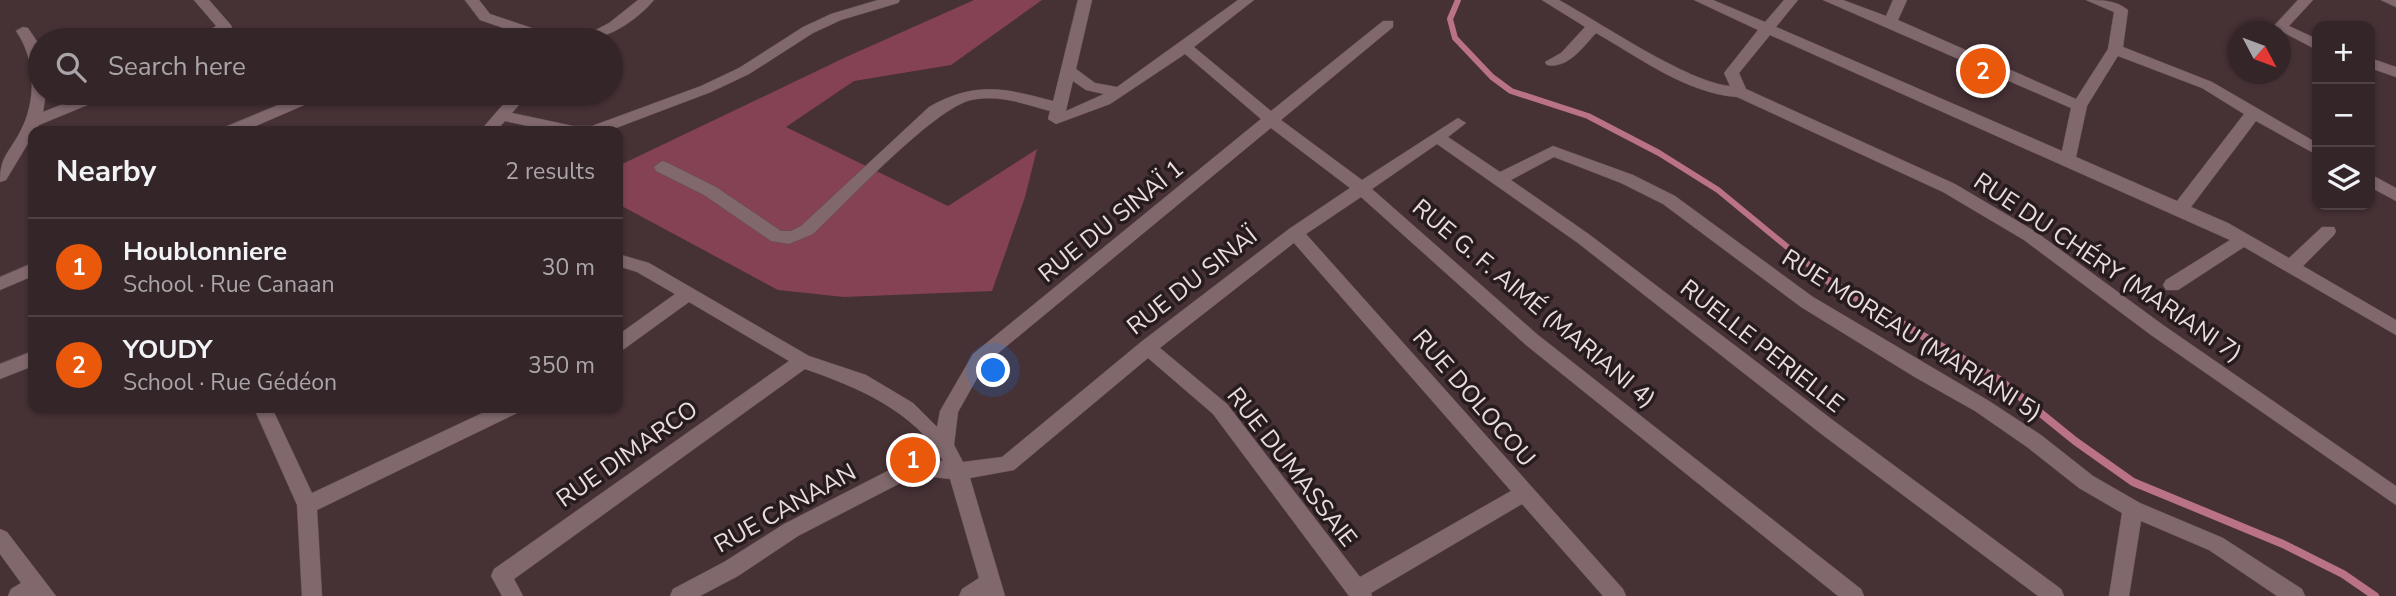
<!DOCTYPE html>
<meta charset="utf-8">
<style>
body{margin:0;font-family:"Nunito Sans",sans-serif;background:#3f3134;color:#f1f3f6}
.controls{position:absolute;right:21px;top:21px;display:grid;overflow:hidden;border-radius:14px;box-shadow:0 2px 5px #0004}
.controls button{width:63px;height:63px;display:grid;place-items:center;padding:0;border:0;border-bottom:2px solid #4e4245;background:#342528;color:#f1f3f6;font:35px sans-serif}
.compass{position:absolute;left:2228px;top:21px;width:63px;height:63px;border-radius:50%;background:#342528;box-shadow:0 2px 5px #0004;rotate:131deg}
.you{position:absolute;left:994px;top:371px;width:24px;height:24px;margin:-18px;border:5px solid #fff;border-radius:50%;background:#1a73e8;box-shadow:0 0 0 10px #1a73e833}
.badge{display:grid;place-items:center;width:46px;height:46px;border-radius:50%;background:#ea580c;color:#fff;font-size:23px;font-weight:700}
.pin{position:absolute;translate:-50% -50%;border:4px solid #fff;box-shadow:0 2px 7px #0006}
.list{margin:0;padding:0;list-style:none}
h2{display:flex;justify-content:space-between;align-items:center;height:91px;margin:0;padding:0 28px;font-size:30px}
h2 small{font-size:23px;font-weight:400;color:#a9a5a8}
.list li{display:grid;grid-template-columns:46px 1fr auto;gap:21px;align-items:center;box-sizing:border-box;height:98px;padding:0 28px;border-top:2px solid #4e4245}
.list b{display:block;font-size:26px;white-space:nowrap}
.list p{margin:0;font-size:23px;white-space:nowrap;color:#a9a5a8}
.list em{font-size:23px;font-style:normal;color:#a9a5a8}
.icon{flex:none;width:38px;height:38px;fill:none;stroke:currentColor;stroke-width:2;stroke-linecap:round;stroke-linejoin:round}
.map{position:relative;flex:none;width:2396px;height:596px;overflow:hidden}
.search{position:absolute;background:#342528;box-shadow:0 2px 5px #0004;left:28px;top:28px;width:595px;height:77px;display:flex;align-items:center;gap:18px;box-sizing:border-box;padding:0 24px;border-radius:38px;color:#a9a5a8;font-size:26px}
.panel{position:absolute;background:#342528;box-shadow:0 2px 5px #0004;left:28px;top:126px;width:595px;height:287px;border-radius:14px}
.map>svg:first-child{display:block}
</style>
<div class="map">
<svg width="2396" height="596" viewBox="0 0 2396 596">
<rect width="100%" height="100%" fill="#463135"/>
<!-- green -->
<path fill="#844254" d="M974 0H1042L951 65 854 81 786 127 948 206 1037 149 1025 197 992 291 844 297 778 290 618 204V166L846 57Z"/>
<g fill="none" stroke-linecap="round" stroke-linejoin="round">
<!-- stream-far1 -->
<path stroke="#ba7287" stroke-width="6" d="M1458 0 1450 19 1455 38 1492 77 1511 91 1588 116 1659 153 1718 190 1814 269"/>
<!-- stream -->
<path stroke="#ba7287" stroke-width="8" d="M1812 267 1831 283 2001 381 2075 441 2133 482 2283 544 2343 574 2375 596"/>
<!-- minor casing -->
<g stroke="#614f53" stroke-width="1">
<g id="minor">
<path d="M194 0H209L230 24 232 27C221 38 208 40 193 40L216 26Z"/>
<path d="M465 0H479L490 14 558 37 560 40H539L480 20Z"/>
<path d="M638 0H654C635 22 606 41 577 40L609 23Z"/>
<path d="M878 0H900L898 3 841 20 813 33 749 74 711 92 608 131H551L505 121 496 131H480L513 93H529L512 113 573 126H592L701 86 739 68 803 27 831 14Z"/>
<path d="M1078 0H1092L1076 69 1095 83 1117 87 1238 0H1254L1194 47 1271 111 1383 21H1393V27L1281 120 1362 180 1458 118 1466 123 1448 137 1500 172 1553 146 1633 175 1675 196 1813 297 1989 401 2041 435 2093 476 2140 503 2223 538 2302 589 2305 596H2277L2209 550 2141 521 2129 596H2109L2122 513 2079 488 2027 447 1975 411 1913 376 1801 307 1663 204 1621 183 1554 157 1511 180 1590 235 1834 421 2061 589 2064 596H2038L1820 433 1578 243 1437 144 1372 189 1538 335 1861 589 1864 596H1838L1526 345 1361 197 1306 234 1623 589 1626 596H1603L1522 504 1371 593 1372 596H1349L1213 414 1148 358 1014 470 970 478 1005 596H959L962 589 979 578 950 479 916 475 798 536 738 576 700 596H670L673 589 724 562 784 524 907 461 914 459 943 461C915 411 857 387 805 369L514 579 523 596H502L491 576 494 569 789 361 689 302 624 349 618 351V335L675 294 637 272 618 266V254L649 263 809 356 866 375 913 403 937 427 940 411 973 354 1261 119 1185 54 1110 104 1056 124 1048 119 1050 111C1025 104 998 94 971 100 933 109 846 203 813 234L789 244 771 241 704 195 656 171 654 167 662 161 668 163 716 187 781 231H791L801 226 929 107C975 81 1004 88 1053 101ZM1073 81 1086 90 1104 94 1066 111ZM1271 128 1350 188 1289 229 1141 342 1002 457 963 462 954 445 958 412 985 364ZM1294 243 1511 491 1360 577 1227 404 1160 348Z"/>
<path d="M1542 0H1559C1599 22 1689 83 1730 86L1724 73 1758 30 1694 0H1713L1765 22 1784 0H1798L1776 27 2062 151 2071 108 1823 0H1843L1886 16 1893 0H1907L1898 20 2076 99 2108 49 2114 12 2086 0C2101 0 2116 0 2128 10L2123 47 2212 82 2317 143V155L2256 121 2191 207 2228 223 2289 258 2322 227H2334L2336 231 2334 235 2303 266 2396 320V335L2244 247 2178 290H2166L2163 285 2166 280 2230 240 1770 35 1739 73 1746 89 1955 184 2036 232 2163 325 2396 486V505L2151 335 2024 240 1943 192 1737 97C1686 93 1640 58 1596 33 1583 47 1568 69 1547 65L1545 62 1561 53 1585 27ZM2118 56 2202 88 2244 114 2177 201 2076 157 2087 106Z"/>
<path d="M2298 0H2313L2289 26 2317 39V50L2273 27Z"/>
<path d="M2381 0H2396V7Z"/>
<path d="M23 27 28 28 40 46V93H46L43 112 91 93H112L109 96 39 125 6 180 0 182C0 156 9 153 20 132 37 101 36 59 16 31Z"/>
<path d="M2370 58 2396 67V77L2370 68Z"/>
<path d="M307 93H328L325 96 244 131H222L225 127Z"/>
<path d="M2370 174 2396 188V201L2370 187Z"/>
<path d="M33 263V276L0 290V277Z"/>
<path d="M33 351V366L0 379V364Z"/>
<path d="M254 408H272L312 493 493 408H519L517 413 317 510 322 596H302L297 505Z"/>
<path d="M0 529 7 532 56 596H8L11 589 21 583 0 554Z"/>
</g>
</g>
<!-- minor -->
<use href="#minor" fill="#80686d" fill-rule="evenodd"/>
</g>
<g text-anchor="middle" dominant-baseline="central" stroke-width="7" stroke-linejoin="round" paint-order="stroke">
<!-- street labels -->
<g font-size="24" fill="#eadcdf" stroke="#261c1e">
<text transform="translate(1111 221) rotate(-39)">RUE DU SINAÏ 1</text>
<text transform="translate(2108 267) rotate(34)">RUE DU CHÉRY (MARIANI 7)</text>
<text transform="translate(1192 281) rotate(-38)">RUE DU SINAÏ</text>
<text transform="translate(1534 303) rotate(40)">RUE G. F. AIMÉ (MARIANI 4)</text>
<text transform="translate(1912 335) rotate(32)">RUE MOREAU (MARIANI 5)</text>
<text transform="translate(1762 346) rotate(38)">RUELLE PERIELLE</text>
<text transform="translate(1474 398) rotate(49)">RUE DOLOCOU</text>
<text transform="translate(627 454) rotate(-35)">RUE DIMARCO</text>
<text transform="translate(1292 467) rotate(52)">RUE DUMASSAIE</text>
<text transform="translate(785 508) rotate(-29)">RUE CANAAN</text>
</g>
</g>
</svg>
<div class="controls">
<button>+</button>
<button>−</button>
<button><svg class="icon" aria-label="layers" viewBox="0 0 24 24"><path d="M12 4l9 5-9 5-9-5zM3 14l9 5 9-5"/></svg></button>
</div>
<svg class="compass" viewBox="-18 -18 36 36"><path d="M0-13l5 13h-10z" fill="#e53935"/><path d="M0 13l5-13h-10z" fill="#a9a5a8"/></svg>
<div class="you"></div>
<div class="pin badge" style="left:913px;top:460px">1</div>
<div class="pin badge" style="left:1983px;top:71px">2</div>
<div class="search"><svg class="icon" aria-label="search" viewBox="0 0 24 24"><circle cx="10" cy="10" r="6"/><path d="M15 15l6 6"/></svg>Search here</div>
<section class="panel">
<h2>Nearby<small>2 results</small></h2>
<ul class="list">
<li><span class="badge">1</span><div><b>Houblonniere</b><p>School · Rue Canaan</p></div><em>30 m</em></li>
<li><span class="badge">2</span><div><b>YOUDY</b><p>School · Rue Gédéon</p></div><em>350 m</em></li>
</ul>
</section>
</div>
